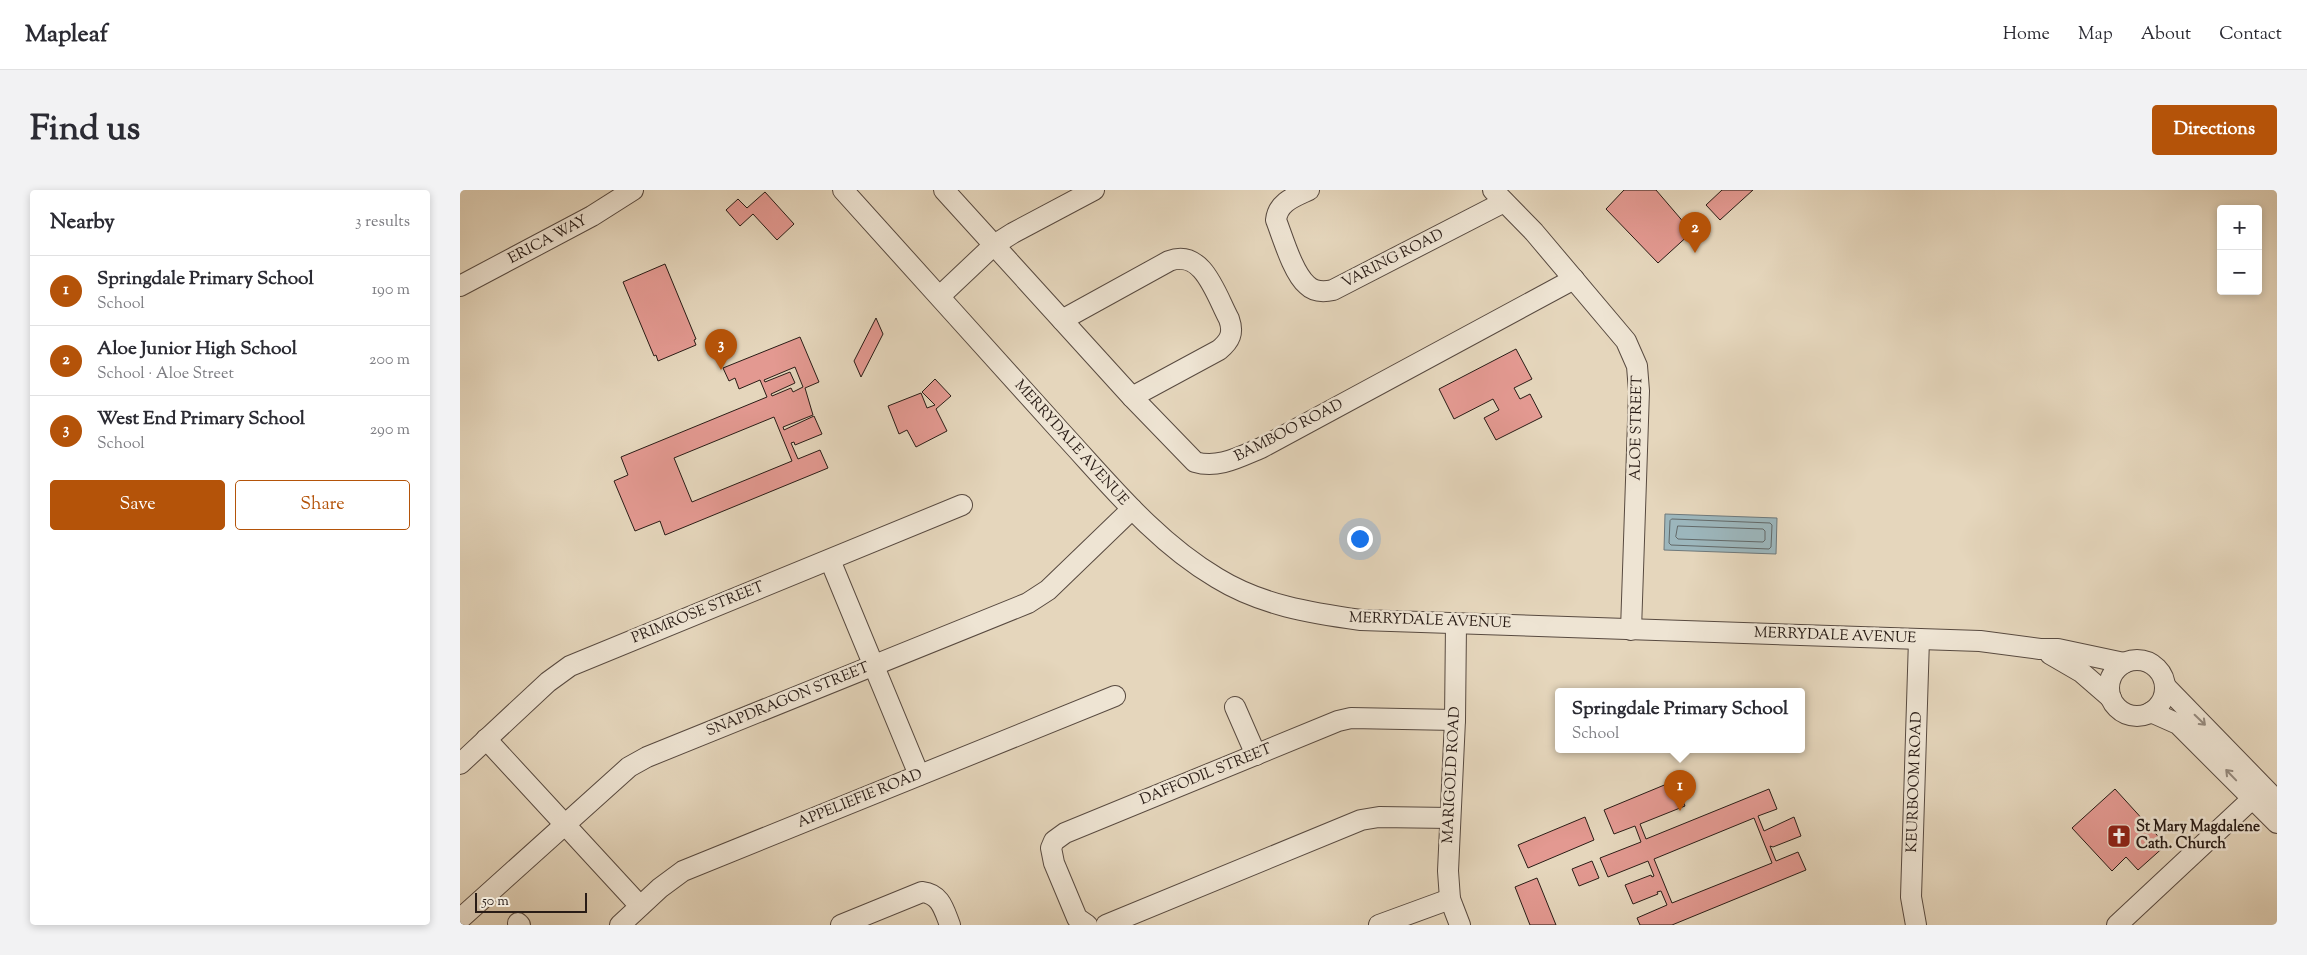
<!DOCTYPE html>
<meta charset="utf-8">
<style>
body{margin:0;font-family:"Sorts Mill Goudy",serif;background:#f2f2f3;color:#2b2b33}
.controls{position:absolute;right:15px;top:15px;display:grid;overflow:hidden;border-radius:5px;box-shadow:0 2px 8px #0003}
.controls button{width:45px;height:45px;display:grid;place-items:center;padding:0;border:0;border-bottom:1px solid #e1e1e2;background:#fff;color:#2b2b33;font:25px sans-serif}
.scale{position:absolute;left:15px;bottom:12px;width:112px;box-sizing:border-box;padding-left:5px;border:2px solid #291c16;border-top:0;font-size:14px;line-height:18px;white-space:nowrap;color:#291c16;-webkit-text-stroke:4px #eee4d3;paint-order:stroke}
.you{position:absolute;left:899px;top:348px;width:18px;height:18px;margin:-12px;border:4px solid #fff;border-radius:50%;background:#1a73e8;box-shadow:0 0 0 8px #1a73e833}
.badge{display:grid;place-items:center;width:32px;height:32px;border-radius:50%;background:#b45309;color:#fff;font-size:16px;font-weight:700}
.pin{position:absolute;translate:-50% -41px;filter:drop-shadow(0 1px 2px #0008)}
.pin::after{content:'';position:absolute;top:26px;width:18px;height:15px;background:inherit;clip-path:polygon(0 0,100% 0,50% 100%)}
.popup{position:absolute;left:1095px;top:498px;width:250px;height:65px;box-sizing:border-box;display:grid;place-content:center;border-radius:5px;background:#fff;filter:drop-shadow(0 1px 4px #0005);font-size:16px;white-space:nowrap;color:#7c7c81}
.popup b{font-size:19px;color:#2b2b33}
.popup::after{content:'';position:absolute;left:50%;top:100%;margin-left:-10px;border:10px solid transparent;border-top-color:#fff}
.list{margin:0;padding:0;list-style:none}
h2{display:flex;justify-content:space-between;align-items:center;height:65px;margin:0;padding:0 20px;font-size:21px}
h2 small{font-size:16px;font-weight:400;color:#7c7c81}
.list li{display:grid;grid-template-columns:32px 1fr auto;gap:15px;align-items:center;box-sizing:border-box;height:70px;padding:0 20px;border-top:1px solid #e1e1e2}
.list b{display:block;font-size:19px;white-space:nowrap}
.list p{margin:0;font-size:16px;white-space:nowrap;color:#7c7c81}
.list em{font-size:16px;font-style:normal;color:#7c7c81}
.actions{display:flex;gap:10px;padding:15px 20px}
.actions a{flex:1;padding:11px 0;border:1px solid #b45309;border-radius:5px;text-align:center;font-size:18px;color:#b45309}
.actions .main{background:#b45309;color:#fff}
.map{position:relative;flex:none;width:1817px;height:735px;overflow:hidden;border-radius:5px}
header{display:flex;align-items:center;gap:30px;box-sizing:border-box;height:70px;padding:0 25px;background:#fff;border-bottom:1px solid #e1e1e2}
header strong{font-size:24px}
nav{display:flex;gap:28px;margin-inline-start:auto;font-size:18px}
.intro{display:flex;align-items:center;justify-content:space-between;box-sizing:border-box;height:120px;padding:0 30px}
h1{margin:0;font-size:35px}
.button{padding:12px 22px;border-radius:5px;background:#b45309;color:#fff;font-size:18px;font-weight:700}
main{display:flex;gap:30px;padding:0 30px}
aside{flex:1;background:#fff;border-radius:5px;box-shadow:0 2px 8px #0003}
.map>svg:first-child{display:block}
</style>
<header>
<strong>Mapleaf</strong>
<nav><a>Home</a><a>Map</a><a>About</a><a>Contact</a></nav>
</header>
<div class="intro"><h1>Find us</h1><a class="button">Directions</a></div>
<main>
<aside>
<h2>Nearby<small>3 results</small></h2>
<ul class="list">
<li><span class="badge">1</span><div><b>Springdale Primary School</b><p>School</p></div><em>190 m</em></li>
<li><span class="badge">2</span><div><b>Aloe Junior High School</b><p>School · Aloe Street</p></div><em>200 m</em></li>
<li><span class="badge">3</span><div><b>West End Primary School</b><p>School</p></div><em>290 m</em></li>
</ul>
<div class="actions"><a class="main">Save</a><a>Share</a></div>
</aside>
<div class="map">
<svg width="1817" height="735" viewBox="0 0 1817 735">
<rect width="100%" height="100%" fill="#e5d6bc"/>
<filter id="stains"><feTurbulence type="fractalNoise" baseFrequency=".004" numOctaves="4"/><feColorMatrix values="0 0 0 0 .2 0 0 0 0 .09 0 0 0 0 .02 0 0 0 .5 -.17"/></filter>
<radialGradient id="worn" r=".72"><stop offset=".6" stop-color="#630" stop-opacity="0"/><stop offset="1" stop-color="#630" stop-opacity=".3"/></radialGradient>
<!-- water -->
<path fill="#9cb6bc" stroke="#6e787a" d="M1205 324 1317 328 1316 364 1204 360Z"/>
<g fill="none" stroke-linecap="round" stroke-linejoin="round">
<!-- shore -->
<g stroke="#626969" stroke-width="1">
<path d="M1212 329 1310 333 1312 335 1311 357 1309 359 1211 355 1209 353 1210 331Z"/>
<path d="M1218 336 1303 339 1305 341V350L1303 352 1218 349 1216 347Z"/>
</g>
</g>
<!-- building -->
<g fill="#e39991" stroke="#291c16" fill-rule="evenodd">
<path d="M1164 0H1196L1232 42 1198 73 1146 19Z"/>
<path d="M1262 0H1293L1260 30 1246 15Z"/>
<path d="M305 2 334 34 317 50 293 24 280 36 266 20 278 9 287 18Z"/>
<path d="M205 74 236 149 234 150 236 155 198 171 196 165 194 166 163 92Z"/>
<path d="M416 128 423 144 401 187 394 171Z"/>
<path d="M340 147 359 192 345 198 353 225 323 237 324 240 354 226 362 244 335 255 334 252 331 253 338 269 360 260 368 278 205 345 200 331 175 341 154 291 168 285 161 267 307 207 300 190 279 199 275 188 269 191 263 178ZM335 177 343 197 333 202 331 198 312 206 311 204 335 193 330 182 305 192 304 190ZM314 227 332 271 232 312 214 268Z"/>
<path d="M1056 159 1072 189 1054 198 1060 209 1070 204 1082 227 1036 250 1024 228 1039 220 1033 209 994 229 979 199Z"/>
<path d="M475 189 491 206 476 219 487 241 456 257 447 240 439 244 428 216 461 203 467 218 475 215 462 202Z"/>
<path d="M1214 591 1225 616 1180 634 1186 649 1309 599 1317 619 1298 626 1304 641 1334 627 1341 646 1313 657 1310 656 1316 671 1338 662 1346 680 1212 735H1180L1177 728 1207 715 1201 701 1197 702 1198 704 1173 714 1165 695 1191 685 1192 687 1194 686 1188 671 1148 687 1140 668 1181 652 1175 636 1154 644 1144 620ZM1294 628 1312 673 1212 713 1194 669Z"/>
<path d="M1655 599 1706 655 1678 680 1666 667 1652 681 1612 638Z"/>
<path d="M1125 627 1134 650 1068 678 1058 655Z"/>
<path d="M1132 671 1139 688 1119 696 1112 679Z"/>
<path d="M1077 688 1096 735H1070L1055 697Z"/>
</g>
<g fill="none" stroke-linecap="round" stroke-linejoin="round">
<!-- minor casing -->
<g stroke="#584a40" stroke-width="22">
<g id="minor">
<path d="M383 0C457 81 529 163 603 244 651 296 696 352 757 388 801 415 850 423 901 430L1520 451 1580 459H1598L1664 473"/>
<path d="M484 0 672 207 735 272C758 279 779 267 801 258L1114 89"/>
<path d="M849 0C834 7 818 12 816 30 823 48 833 83 847 95 854 102 864 102 873 100L1044 12"/>
<path d="M1033 0 1074 42 1166 151 1177 176 1179 201 1171 440"/>
<path d="M0 96 132 26 173 0"/>
<path d="M480 106 534 55 553 43 634 0"/>
<path d="M602 130 709 71C743 58 756 105 769 129 774 143 770 151 759 160L672 207"/>
<path d="M370 370 459 585"/>
<path d="M996 434 995 530 988 681 990 709 1000 735"/>
<path d="M1590 464 1621 482 1651 508"/>
<circle cx="1677" cy="498" r="28"/>
<path d="M1705 496 1817 611"/>
<path d="M775 517 796 565"/>
<path d="M1691 522 1718 534 1817 633"/>
<path d="M26 549 180 716"/>
<path d="M0 574 88 492 110 476 502 315"/>
<path d="M0 729 169 577 187 567 568 413 588 400 672 319"/>
<path d="M58 733 60 735"/>
<path d="M160 735 200 698 223 681 655 506"/>
<path d="M381 735 462 702C481 704 484 720 490 735"/>
<path d="M627 735 617 728 594 673 591 658 594 651 605 643 878 531 891 528 995 530"/>
<path d="M646 735 901 630 919 627 990 628"/>
<path d="M919 735 990 709"/>
<path d="M1456 735 1451 707 1459 449"/>
<path d="M1657 735 1793 608"/>
</g>
</g>
<!-- minor -->
<use href="#minor" stroke="#eee4d3" stroke-width="20"/>
</g>
<!-- one-way arrows -->
<defs><path id="oneway-shaft" d="M-6 0H5M1.5-3L5.5 0L1.5 3" fill="none" stroke-width="1.6" stroke-linecap="round" stroke-linejoin="round" transform="scale(1.25)"/></defs>
<g stroke="#958a7e">
<use href="#oneway-shaft" transform="translate(1740 530) rotate(44)"/>
<use href="#oneway-shaft" transform="translate(1771 585) rotate(-134)"/>
</g>
<!-- icons -->
<defs>
<g id="church-square" transform="scale(1.25)"><rect x="-9" y="-9" width="18" height="18" rx="4" fill="#8f2418" stroke="#eee4d3"/><path d="M-1.2-6h2.4v3.5h3.3v2.4h-3.3V6h-2.4V-.1h-3.3v-2.4h3.3Z" fill="#fff"/></g>
</defs>
<g fill-rule="evenodd">
<use href="#church-square" x="1659" y="646"/>
</g>
<g text-anchor="middle" dominant-baseline="central" stroke-width="5" stroke-linejoin="round" paint-order="stroke">
<!-- street labels -->
<g font-size="15" fill="#291c16" stroke="#eee4d3">
<text transform="translate(88 50) rotate(-28)">ERICA WAY</text>
<text transform="translate(933 69) rotate(-27)">VARING ROAD</text>
<text transform="translate(1177 238) rotate(-89)">ALOE STREET</text>
<text transform="translate(829 241) rotate(-27)">BAMBOO ROAD</text>
<text transform="translate(611 253) rotate(48)">MERRYDALE AVENUE</text>
<text transform="translate(238 423) rotate(-22)">PRIMROSE STREET</text>
<text transform="translate(970 431) rotate(2)">MERRYDALE AVENUE</text>
<text transform="translate(1375 446) rotate(2)">MERRYDALE AVENUE</text>
<text transform="translate(328 510) rotate(-22)">SNAPDRAGON STREET</text>
<text transform="translate(746 585) rotate(-22)">DAFFODIL STREET</text>
<text transform="translate(992 585) rotate(-87)">MARIGOLD ROAD</text>
<text transform="translate(1455 592) rotate(-88)">KEURBOOM ROAD</text>
<text transform="translate(400 609) rotate(-22)">APPELIEFIE ROAD</text>
</g>
<!-- poi labels -->
<g font-size="15" font-weight="bold" fill="#291c16" stroke="#eee4d3" text-anchor="start">
<text x="1676" y="637">St Mary Magdalene<tspan x="1676" dy="17">Cath. Church</tspan></text>
</g>
</g>
<rect width="100%" height="100%" filter="url(#stains)"/>
<rect width="100%" height="100%" fill="url(#worn)"/>
</svg>
<div class="controls">
<button>+</button>
<button>−</button>
</div>
<div class="scale">50 m</div>
<div class="you"></div>
<div class="pin badge" style="left:1220px;top:621px">1</div>
<div class="popup"><b>Springdale Primary School</b>School</div>
<div class="pin badge" style="left:1235px;top:63px">2</div>
<div class="pin badge" style="left:261px;top:180px">3</div>
</div>
</main>
